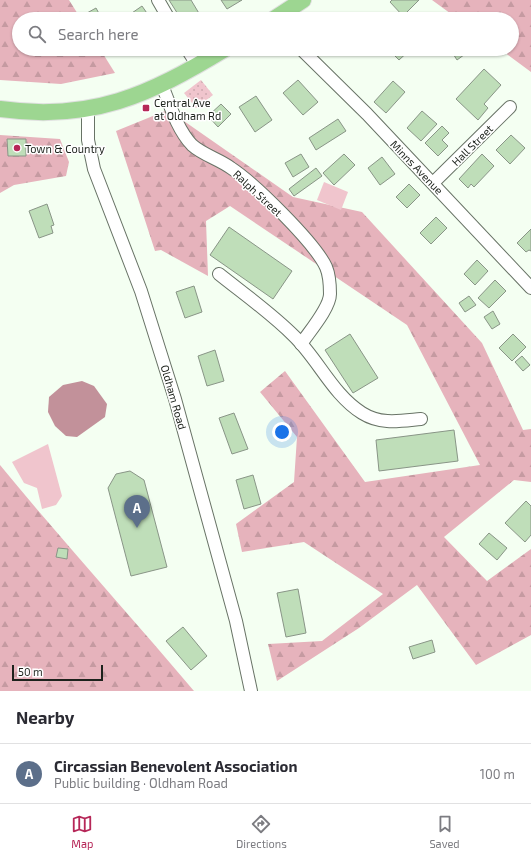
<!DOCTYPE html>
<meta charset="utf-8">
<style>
body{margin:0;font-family:"Exo 2",sans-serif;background:#f2f2f3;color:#2b2b33}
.scale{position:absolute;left:12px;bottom:10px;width:91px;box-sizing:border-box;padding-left:4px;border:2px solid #1d221c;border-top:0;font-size:11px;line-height:14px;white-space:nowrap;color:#1d221c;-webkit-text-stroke:3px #fff;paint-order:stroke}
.you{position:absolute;left:282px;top:432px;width:14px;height:14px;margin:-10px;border:3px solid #fff;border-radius:50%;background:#1a73e8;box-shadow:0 0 0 6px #1a73e833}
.badge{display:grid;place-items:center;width:26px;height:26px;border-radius:50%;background:#b62758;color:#fff;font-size:13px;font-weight:700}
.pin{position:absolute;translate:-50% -33px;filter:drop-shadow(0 1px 2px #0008)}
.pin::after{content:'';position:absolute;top:21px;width:14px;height:12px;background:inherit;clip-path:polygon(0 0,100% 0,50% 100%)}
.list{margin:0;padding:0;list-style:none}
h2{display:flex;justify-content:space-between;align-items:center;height:52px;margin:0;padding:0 16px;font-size:17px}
h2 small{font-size:13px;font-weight:400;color:#7c7c81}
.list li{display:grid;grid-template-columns:26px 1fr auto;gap:12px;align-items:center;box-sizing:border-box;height:60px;padding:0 16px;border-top:1px solid #e1e1e2}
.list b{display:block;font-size:15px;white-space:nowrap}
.list p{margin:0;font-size:13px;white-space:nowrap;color:#7c7c81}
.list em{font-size:13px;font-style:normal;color:#7c7c81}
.icon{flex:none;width:22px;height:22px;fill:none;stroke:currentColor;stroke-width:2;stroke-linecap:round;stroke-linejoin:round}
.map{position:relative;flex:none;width:531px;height:691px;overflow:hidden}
.search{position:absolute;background:#fff;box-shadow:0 1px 3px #0004;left:12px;right:12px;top:12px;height:44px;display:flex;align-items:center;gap:10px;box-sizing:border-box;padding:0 14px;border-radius:22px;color:#7c7c81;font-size:15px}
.sheet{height:112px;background:#fff}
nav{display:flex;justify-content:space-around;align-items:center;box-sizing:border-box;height:56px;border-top:1px solid #e1e1e2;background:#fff;font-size:11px;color:#7c7c81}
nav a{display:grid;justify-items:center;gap:2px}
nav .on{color:#b62758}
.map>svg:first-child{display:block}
</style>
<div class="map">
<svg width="531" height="691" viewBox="0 0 531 691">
<defs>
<pattern id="grass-dots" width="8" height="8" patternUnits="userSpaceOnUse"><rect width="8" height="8" fill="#f0c5cd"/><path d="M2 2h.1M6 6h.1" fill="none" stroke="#cda9af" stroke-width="1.8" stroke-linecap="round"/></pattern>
<pattern id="forest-firs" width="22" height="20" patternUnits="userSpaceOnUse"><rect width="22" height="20" fill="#e6b3bc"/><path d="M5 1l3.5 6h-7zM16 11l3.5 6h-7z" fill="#c59aa1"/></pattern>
</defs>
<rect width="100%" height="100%" fill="#f4fff2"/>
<!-- grass -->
<path fill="url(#grass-dots)" d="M201 80 213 95 196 108 184 93Z"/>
<!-- forest -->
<g fill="url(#forest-firs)">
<path d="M0 0H69L81 19H19V49H100L115 73 61 84 0 80Z"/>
<path d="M432 0H531V72L500 49H512V19H458Z"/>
<path d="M175 107 181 119 293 197 362 212 482 343 523 430 531 429V482L514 480 444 537 487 581 531 549V635L476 665 417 585 359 628 277 681 268 644 322 641 383 594 304 542 242 552 236 524 294 482 297 437 260 392 285 371 365 482 480 465 407 325 230 206 206 221 208 276 161 250 155 251 116 131Z"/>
<path d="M0 135 60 139 69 162 66 176 14 185 0 193Z"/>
<path d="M0 465C63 542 130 615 194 691H0Z"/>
</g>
<!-- park -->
<g fill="#f0c5cd">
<path d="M324 182 348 192 341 210 317 200Z"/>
<path d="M48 444 62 496 56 505 42 509 37 488 24 483 12 462Z"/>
</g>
<!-- water -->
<path fill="#c2919a" d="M82 381 94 386 107 404 105 417 77 437 66 436 55 426 48 412 49 397 63 385Z"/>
<!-- building -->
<g fill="#bfdeb9" stroke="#899587">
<path d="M169 0H191L200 15 193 19H181Z"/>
<path d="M221 0H242L227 9Z"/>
<path d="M392 0H419L403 16 390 2Z"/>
<path d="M142 6 151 19H132L129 15Z"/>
<path d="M96 8 102 19H90L87 13Z"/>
<path d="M377 14 381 19H370Z"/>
<path d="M119 49H131L123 54Z"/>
<path d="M403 49H411L399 60 395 56Z"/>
<path d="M450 49H472L457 60Z"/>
<path d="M484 69 501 85 484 104 488 108 478 120 456 99Z"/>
<path d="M298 80 318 102 303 115 283 93Z"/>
<path d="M393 81 405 92 386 113 374 102Z"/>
<path d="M256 96 272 120 255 132 239 107Z"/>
<path d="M221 104 231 114 218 127 208 116Z"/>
<path d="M422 111 437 124 421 141 407 128Z"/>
<path d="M338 119 346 131 316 150 309 138Z"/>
<path d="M442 126 449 133 442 140 448 146 438 156 425 143Z"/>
<path d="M511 135 525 148 510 164 496 150Z"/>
<path d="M7 139H26V156H8Z"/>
<path d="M301 154 309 167 293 177 285 163Z"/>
<path d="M344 154 355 165 334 185 323 173Z"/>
<path d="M482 154 494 166 474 187 471 184 468 188 459 179Z"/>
<path d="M382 157 395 174 380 185 368 168Z"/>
<path d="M316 168 322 176 294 196 289 189Z"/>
<path d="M409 184 420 195 407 208 396 197Z"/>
<path d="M47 204 54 225 51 226 53 233 39 238 29 211Z"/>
<path d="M436 217 447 228 431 244 420 233Z"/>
<path d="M229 227 292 271 273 299 210 255Z"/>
<path d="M531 229V251L529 250 526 252 517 243Z"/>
<path d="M477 260 488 271 475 285 464 274Z"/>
<path d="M495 280 506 291 489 308 478 298Z"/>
<path d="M194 286 202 312 185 318 176 292Z"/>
<path d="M469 296 476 305 465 312 459 303Z"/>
<path d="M493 311 500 324 492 329 484 317Z"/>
<path d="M350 334 378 378 353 393 325 350Z"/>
<path d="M513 334 526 347 512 361 499 348Z"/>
<path d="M215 350 224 381 207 386 198 356Z"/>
<path d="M522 356 530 365 523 371 515 362Z"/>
<path d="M234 413 248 449 232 454 219 418Z"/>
<path d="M454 430 458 461 379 471 376 440Z"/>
<path d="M130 471 144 480 167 567 131 576 108 488 116 474Z"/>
<path d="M253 475 261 504 244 509 236 480Z"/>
<path d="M526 501 531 506V535L525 542 505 523Z"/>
<path d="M489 533 507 548 497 560 479 544Z"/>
<path d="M58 548 68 549 67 559 56 557Z"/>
<path d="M298 589 306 633 286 637 277 593Z"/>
<path d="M183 627 207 656 191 670 166 641Z"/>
<path d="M432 640 435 652 413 659 409 647Z"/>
</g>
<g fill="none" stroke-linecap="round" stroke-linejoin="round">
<!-- minor casing -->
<g stroke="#687366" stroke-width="14">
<g id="minor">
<path d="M158 0 169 19"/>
<path d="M187 49 198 66"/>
<path d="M301 49 367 114 531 288"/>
<path d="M162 85C170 105 177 129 192 145 203 155 219 159 231 168 254 183 315 243 326 267 329 274 330 287 330 294 330 308 309 332 301 344"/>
<path d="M88 109V140L94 169 141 291 175 399 236 621 251 691"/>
<path d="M433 183 510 107"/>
<path d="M219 274C244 294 271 313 294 336 318 359 333 395 362 413 381 425 400 421 421 419"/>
</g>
</g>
<!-- major casing -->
<g stroke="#dfe0df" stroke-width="18">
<g id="major">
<path d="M274 19 303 0"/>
<path d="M0 109C92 122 149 95 225 49"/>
</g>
</g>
<!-- minor -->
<use href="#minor" stroke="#fff" stroke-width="12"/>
<!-- major -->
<use href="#major" stroke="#9dd691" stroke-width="16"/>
</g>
<!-- markers -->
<g fill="#b62758" stroke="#fff" stroke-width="1.5">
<rect x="142" y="104" width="8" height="8" rx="2"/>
<circle cx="17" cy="148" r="4"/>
</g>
<g text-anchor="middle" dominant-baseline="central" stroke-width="3" stroke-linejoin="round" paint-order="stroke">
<!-- poi labels -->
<g font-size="11" fill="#1d221c" stroke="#fff" text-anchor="start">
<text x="154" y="102">Central Ave<tspan x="154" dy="13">at Oldham Rd</tspan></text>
<text x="25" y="148">Town &amp; Country</text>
</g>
<!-- street labels -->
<g font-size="11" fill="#1d221c" stroke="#fff">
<text transform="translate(472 145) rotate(-45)">Hall Street</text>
<text transform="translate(417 167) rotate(46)">Minns Avenue</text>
<text transform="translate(258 193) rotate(43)">Ralph Street</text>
<text transform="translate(174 397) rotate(74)">Oldham Road</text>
</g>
</g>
</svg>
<div class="scale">50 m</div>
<div class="you"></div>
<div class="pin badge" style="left:137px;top:528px;background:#5c6f8a">A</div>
<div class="search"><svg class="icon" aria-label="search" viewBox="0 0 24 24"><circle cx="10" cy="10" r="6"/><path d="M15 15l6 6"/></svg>Search here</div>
</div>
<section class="sheet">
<h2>Nearby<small></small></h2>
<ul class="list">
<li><span class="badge" style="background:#5c6f8a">A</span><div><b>Circassian Benevolent Association</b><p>Public building · Oldham Road</p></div><em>100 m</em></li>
</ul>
</section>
<nav>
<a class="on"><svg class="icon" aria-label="map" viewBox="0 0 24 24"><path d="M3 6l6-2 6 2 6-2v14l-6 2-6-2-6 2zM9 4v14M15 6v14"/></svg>Map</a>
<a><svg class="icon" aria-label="directions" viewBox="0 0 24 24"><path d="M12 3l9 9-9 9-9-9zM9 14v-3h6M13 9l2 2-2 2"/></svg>Directions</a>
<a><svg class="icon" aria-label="saved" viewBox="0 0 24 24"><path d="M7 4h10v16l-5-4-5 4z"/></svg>Saved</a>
</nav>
